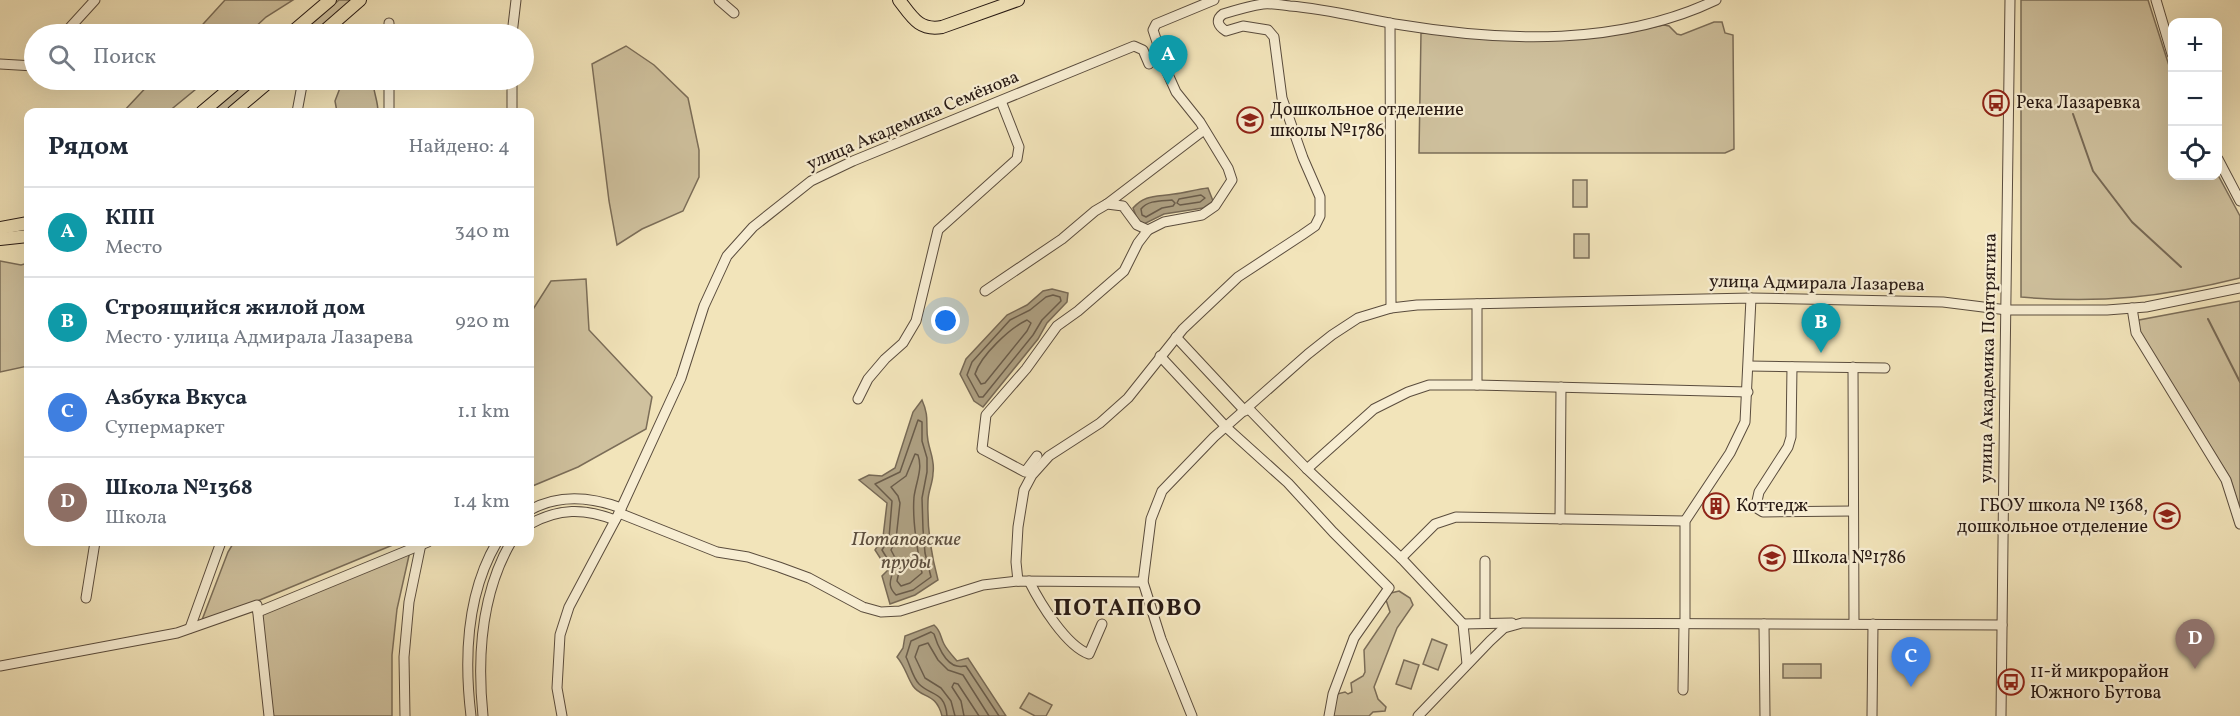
<!DOCTYPE html>
<html lang="ru">
<meta charset="utf-8">
<style>
body{margin:0;font-family:Vollkorn,serif;background:#f6f6f7;color:#1f2937}
.controls{position:absolute;right:18px;top:18px;display:grid;overflow:hidden;border-radius:12px;box-shadow:0 6px 24px #0002}
.controls button{width:54px;height:54px;display:grid;place-items:center;padding:0;border:0;border-bottom:2px solid #e0e1e3;background:#fff;color:#1f2937;font:30px sans-serif}
.you{position:absolute;left:946px;top:321px;width:21px;height:21px;margin:-15px;border:4px solid #fff;border-radius:50%;background:#1a73e8;box-shadow:0 0 0 9px #1a73e833}
.badge{display:grid;place-items:center;width:39px;height:39px;border-radius:50%;background:#1a73e8;color:#fff;font-size:20px;font-weight:700}
.pin{position:absolute;translate:-50% -50px;filter:drop-shadow(0 2px 3px #0008)}
.pin::after{content:'';position:absolute;top:32px;width:21px;height:18px;background:inherit;clip-path:polygon(0 0,100% 0,50% 100%)}
.list{margin:0;padding:0;list-style:none}
h2{display:flex;justify-content:space-between;align-items:center;height:78px;margin:0;padding:0 24px;font-size:26px}
h2 small{font-size:20px;font-weight:400;color:#747a83}
.list li{display:grid;grid-template-columns:39px 1fr auto;gap:18px;align-items:center;box-sizing:border-box;height:90px;padding:0 24px;border-top:2px solid #e0e1e3}
.list b{display:block;font-size:22px;white-space:nowrap}
.list p{margin:0;font-size:20px;white-space:nowrap;color:#747a83}
.list em{font-size:20px;font-style:normal;color:#747a83}
.icon{flex:none;width:33px;height:33px;fill:none;stroke:currentColor;stroke-width:2;stroke-linecap:round;stroke-linejoin:round}
.map{position:relative;flex:none;width:2240px;height:716px;overflow:hidden}
.search{position:absolute;background:#fff;box-shadow:0 6px 24px #0002;left:24px;top:24px;width:510px;height:66px;display:flex;align-items:center;gap:15px;box-sizing:border-box;padding:0 21px;border-radius:33px;color:#747a83;font-size:22px}
.panel{position:absolute;background:#fff;box-shadow:0 6px 24px #0002;left:24px;top:108px;width:510px;height:438px;border-radius:12px}
.map>svg:first-child{display:block}
</style>
<div class="map">
<svg width="2240" height="716" viewBox="0 0 2240 716">
<rect width="100%" height="100%" fill="#f2e4ba"/>
<filter id="stains"><feTurbulence type="fractalNoise" baseFrequency=".00333" numOctaves="4"/><feColorMatrix values="0 0 0 0 .2 0 0 0 0 .09 0 0 0 0 .02 0 0 0 .5 -.17"/></filter>
<radialGradient id="worn" r=".72"><stop offset=".6" stop-color="#630" stop-opacity="0"/><stop offset="1" stop-color="#630" stop-opacity=".3"/></radialGradient>
<!-- green -->
<g fill="#cfc19e" stroke="#7b6d58" stroke-width="1.5">
<path d="M225 0H293L266 17 248 34H194Z"/>
<path d="M339 0H352L313 34H300Z"/>
<path d="M2021 0H2148L2172 75V176L2218 175 2240 216V278C2164 297 2099 304 2021 297Z"/>
<path d="M1714 22H1722L1725 33 1733 35 1734 149 1725 153H1419L1421 33 1606 36 1664 25 1669 26 1677 34 1681 35Z"/>
<path d="M626 46 654 65 688 98 699 150V177L683 211 642 229 617 245 609 201 592 64Z"/>
<path d="M153 80H207L168 112H123Z"/>
<path d="M249 80H262L224 112H212Z"/>
<path d="M343 80H373C373 92 378 100 378 112H337L335 101Z"/>
<rect x="1573" y="180" width="14" height="27"/>
<rect x="1574" y="234" width="15" height="24"/>
<path d="M0 261 21 265 28 263V366L0 372Z"/>
<path d="M586 279 589 330 652 397 646 429 578 467 530 487V314L551 281Z"/>
<path d="M2240 301V510L2230 478 2135 325 2139 320Z"/>
<path d="M234 542H400L209 621 202 620 228 552Z"/>
<path d="M410 551 397 609 392 655V716H272L260 613Z"/>
<path d="M1399 591 1410 598 1413 605 1397 628 1374 687 1378 699 1386 707 1385 711 1373 712 1369 716H1333L1337 694 1345 692 1348 694 1352 692 1351 683 1363 676 1365 672 1364 650 1390 612 1386 600 1391 593Z"/>
<path d="M1432 639 1447 645 1438 670 1423 664Z"/>
<path d="M1404 660 1419 665 1411 689 1396 684Z"/>
<rect x="1783" y="664" width="38" height="14"/>
<path d="M1029 693 1052 705 1046 716H1035L1020 708Z"/>
</g>
<!-- water -->
<g fill="#ad9f81" stroke="#776955" stroke-width="1.5">
<path d="M1208 188 1213 201 1203 208 1164 214 1144 224 1138 221 1133 208C1145 194 1157 197 1174 194 1185 193 1197 189 1208 188Z"/>
<path d="M1052 289 1068 293 1067 302 1047 323 1038 339 983 407 974 401 960 374 966 359 1007 315 1027 305 1043 291Z"/>
<path d="M922 400C930 418 925 424 928 441 930 452 935 461 933 473 933 483 928 491 928 501 927 528 931 554 938 580L915 595 890 604 882 576 888 570 875 550 883 537 887 503 859 480 869 475 882 476 895 468 913 412Z"/>
<path d="M934 625C941 631 940 636 944 644 947 650 952 655 957 661L968 658 1006 716H942C936 692 922 699 913 686 907 677 905 666 897 657L903 648 905 636Z"/>
</g>
<g fill="none" stroke-linecap="round" stroke-linejoin="round">
<!-- shore -->
<g stroke="#6a5c4a" stroke-width="1.5">
<path d="M1201 195 1205 198 1200 202 1180 205 1177 203 1179 199Z"/>
<path d="M1172 200 1175 203 1173 206 1162 208 1146 217 1142 215 1141 209C1148 200 1161 201 1172 200Z"/>
<path d="M1053 295 1060 297 1061 301 1042 320 1033 335 983 397H979L967 375 972 362 1010 320 1030 310 1046 297Z"/>
<path d="M1027 320 1031 323 1027 331 985 383 981 384 975 374C981 355 1010 328 1027 320Z"/>
<path d="M918 420 922 422V441L927 458V472L922 498 923 529 925 553 931 577 913 590 896 595C885 584 893 578 893 568L882 550 889 538 892 501 875 484 900 472Z"/>
<path d="M915 454 918 455C923 469 916 482 914 497 912 522 917 549 922 573L910 583 901 586 897 581 900 567 891 550 896 539 900 503 898 496 891 487 906 476Z"/>
<path d="M947 716C945 691 931 696 919 684 913 678 910 665 906 657L911 641 931 632 934 634C937 644 945 664 957 666 960 667 963 666 966 666L999 716"/>
<path d="M955 716 951 701 941 688 925 678 915 657 919 646 928 643 938 660 948 670 963 675 989 716"/>
<path d="M964 716 961 701 952 687 954 683 958 684 979 716"/>
</g>
<!-- stream -->
<g stroke="#776955" stroke-width="2">
<path d="M2073 114 2093 171 2132 222 2181 267"/>
<path d="M2208 319 2240 382"/>
</g>
<!-- minor casing -->
<g stroke="#5a4c3d" stroke-width="11">
<g id="minor">
<path d="M719 0 734 13"/>
<path d="M2156 0 2172 54"/>
<path d="M389 23V34"/>
<path d="M1390 23 1391 308 1417 305 1751 298 1943 302 2007 310H2107L2146 307 2240 288"/>
<path d="M64 34 95 0"/>
<path d="M512 34 516 0"/>
<path d="M0 64 34 66"/>
<path d="M389 80V112"/>
<path d="M512 80V112"/>
<path d="M297 112 303 80"/>
<path d="M2218 159 2240 201"/>
<path d="M1107 204 1204 130"/>
<path d="M985 291 1062 239 1095 211 1107 204 1123 206 1137 225 1148 230 1164 222 1202 215 1215 206 1232 180 1228 168 1200 122 1176 92 1167 72 1153 30 1156 24 1214 0"/>
<path d="M1477 304V385"/>
<path d="M2132 308 2136 333 2226 480 2240 524"/>
<path d="M1176 337 1245 411"/>
<path d="M1160 356 1227 428 1288 483 1333 532 1389 588 1354 638 1333 694 1329 716"/>
<path d="M1749 366 1885 368"/>
<path d="M1792 367 1791 437 1788 447 1759 492 1757 501 1758 509 1763 512 1853 511"/>
<path d="M1853 367 1854 624"/>
<path d="M858 399 868 379 885 359 903 343 916 321 938 230 1017 159 1019 147 1001 101"/>
<path d="M1248 408 1307 469 1401 558 1463 624 1467 664"/>
<path d="M1037 456 1025 472 982 449 986 415 1026 369 1057 326 1078 311 1124 271 1138 243 1148 230"/>
<path d="M1307 469 1374 409 1408 392 1429 385H1477L1748 392"/>
<path d="M530 510C559 494 591 497 621 508"/>
<path d="M619 513 717 552 748 557 779 567 809 578 863 607 881 612 900 611 983 585 1018 581 1143 582"/>
<path d="M1560 519 1561 387"/>
<path d="M530 524C559 508 584 508 615 520"/>
<path d="M1401 558 1435 524 1456 517 1685 521"/>
<path d="M1485 561V623"/>
<path d="M1018 581 1016 562 1018 527 1024 490 1032 475 1049 456 1100 423 1128 398 1183 329 1238 277 1302 235 1315 226 1320 216V197L1303 158 1282 98 1274 37 1268 30 1243 26 1226 31C1218 26 1215 20 1223 14 1236 10 1249 6 1263 4 1271 3 1281 5 1290 6 1328 9 1365 19 1402 25 1505 42 1620 46 1716 0"/>
<path d="M1029 581C1040 603 1066 646 1089 654L1102 624"/>
<path d="M86 598 95 542"/>
<path d="M258 612 428 542"/>
<path d="M1463 624 1512 623"/>
<path d="M1685 624V521L1730 453 1745 422 1751 298"/>
<path d="M1764 624 1765 716"/>
<path d="M190 628 221 542"/>
<path d="M0 666 177 633 257 605 269 716"/>
<path d="M1683 690 1684 624"/>
<path d="M405 716 404 657 409 602 421 544"/>
<path d="M471 716C464 658 467 593 497 542"/>
<path d="M483 716C477 657 481 594 511 542"/>
<path d="M562 716 557 688 560 635 569 607 619 513 681 378 704 306 727 256 753 227 811 181 853 161 1134 46 1143 50 1149 64"/>
<path d="M1192 716 1161 639 1143 582 1151 519 1162 491 1214 437 1308 354 1332 335 1358 318 1391 308"/>
<path d="M1418 716 1490 641 1504 628 1522 623 2002 625"/>
<path d="M1872 716 1873 624"/>
<path d="M2001 716C2004 477 2006 239 2010 0"/>
</g>
</g>
<!-- major casing -->
<g stroke="#271913" stroke-width="14">
<g id="major">
<path d="M899 0C912 17 919 31 942 27L1018 0"/>
<path d="M290 34 330 0"/>
<path d="M321 34 360 0"/>
<path d="M202 112 240 80"/>
<path d="M233 112 271 80"/>
<path d="M0 228 28 223"/>
<path d="M0 239 28 236"/>
</g>
</g>
<!-- minor -->
<use href="#minor" stroke="#f7edd2" stroke-width="9"/>
<!-- major -->
<use href="#major" stroke="#f2e4ba" stroke-width="12"/>
</g>
<!-- icons -->
<defs>
<g id="bus-ring" transform="scale(1.35)"><circle r="9.5" fill="#f7edd2" stroke="#8f2418" stroke-width="1.5"/><path d="M-5-6H5V4H4V6H2V4H-2V6H-4V4H-5ZM-3.5-4V0h7V-4ZM-3.5 1.2v1.5H-2V1.2ZM2 1.2v1.5H3.5V1.2Z" fill="#8f2418"/></g>
<g id="school-ring" transform="scale(1.35)"><circle r="9.5" fill="#f7edd2" stroke="#8f2418" stroke-width="1.5"/><path d="M0-5L7-2L0 1L-7-2ZM-4 1L0 2.5L4 1V4Q0 6-4 4Z" fill="#8f2418"/></g>
<g id="building-ring" transform="scale(1.35)"><circle r="9.5" fill="#f7edd2" stroke="#8f2418" stroke-width="1.5"/><path d="M-4-6H4V6H1V3H-1V6H-4ZM-2.5-4.3h1.7v1.8h-1.7ZM.8-4.3h1.7v1.8H.8ZM-2.5-1h1.7V.8h-1.7ZM.8-1h1.7V.8H.8Z" fill="#8f2418"/></g>
</defs>
<g fill-rule="evenodd">
<use href="#bus-ring" x="1996" y="103"/>
<use href="#school-ring" x="1250" y="120"/>
<use href="#building-ring" x="1716" y="506"/>
<use href="#school-ring" x="2167" y="516"/>
<use href="#school-ring" x="1772" y="558"/>
<use href="#bus-ring" x="2011" y="682"/>
</g>
<g text-anchor="middle" dominant-baseline="central" stroke-width="4.5" stroke-linejoin="round" paint-order="stroke">
<!-- poi labels -->
<g font-size="18" fill="#271913" stroke="#f7edd2" text-anchor="start">
<text x="2016" y="103">Река Лазаревка</text>
<text x="1270" y="110">Дошкольное отделение<tspan x="1270" dy="21">школы №1786</tspan></text>
<text x="1736" y="506">Коттедж</text>
<text x="2148" y="506" text-anchor="end">ГБОУ школа № 1368,<tspan x="2148" dy="21">дошкольное отделение</tspan></text>
<text x="1792" y="558">Школа №1786</text>
<text x="2030" y="672">11-й микрорайон<tspan x="2030" dy="21">Южного Бутова</tspan></text>
</g>
<!-- street labels -->
<g font-size="18" fill="#271913" stroke="#f7edd2">
<text transform="translate(913 121) rotate(-23)">улица Академика Семёнова</text>
<text transform="translate(1817 284) rotate(1)">улица Адмирала Лазарева</text>
<text transform="translate(1989 358) rotate(-89)">улица Академика Понтрягина</text>
</g>
<!-- water labels -->
<g font-size="20" font-style="italic" fill="#5d4f3f" stroke="#f7edd2">
<text x="906" y="540">Потаповские<tspan x="906" dy="23">пруды</tspan></text>
</g>
<!-- district labels -->
<g font-size="24" font-weight="bold" letter-spacing="1.5" fill="#271913" stroke="#f7edd2">
<text x="1128" y="609">ПОТАПОВО</text>
</g>
</g>
<rect width="100%" height="100%" filter="url(#stains)"/>
<rect width="100%" height="100%" fill="url(#worn)"/>
</svg>
<div class="controls">
<button>+</button>
<button>−</button>
<button><svg class="icon" aria-label="locate" viewBox="0 0 24 24"><circle cx="12" cy="12" r="6"/><path d="M12 2v4M12 18v4M2 12h4M18 12h4"/></svg></button>
</div>
<div class="you"></div>
<div class="pin badge" style="left:1168px;top:85px;background:#0f9aa8">A</div>
<div class="pin badge" style="left:1821px;top:353px;background:#0f9aa8">B</div>
<div class="pin badge" style="left:1911px;top:687px;background:#3f7fe0">C</div>
<div class="pin badge" style="left:2195px;top:669px;background:#8d6e63">D</div>
<div class="search"><svg class="icon" aria-label="search" viewBox="0 0 24 24"><circle cx="10" cy="10" r="6"/><path d="M15 15l6 6"/></svg>Поиск</div>
<section class="panel">
<h2>Рядом<small>Найдено: 4</small></h2>
<ul class="list">
<li><span class="badge" style="background:#0f9aa8">A</span><div><b>КПП</b><p>Место</p></div><em>340 m</em></li>
<li><span class="badge" style="background:#0f9aa8">B</span><div><b>Строящийся жилой дом</b><p>Место · улица Адмирала Лазарева</p></div><em>920 m</em></li>
<li><span class="badge" style="background:#3f7fe0">C</span><div><b>Азбука Вкуса</b><p>Супермаркет</p></div><em>1.1 km</em></li>
<li><span class="badge" style="background:#8d6e63">D</span><div><b>Школа №1368</b><p>Школа</p></div><em>1.4 km</em></li>
</ul>
</section>
</div>
